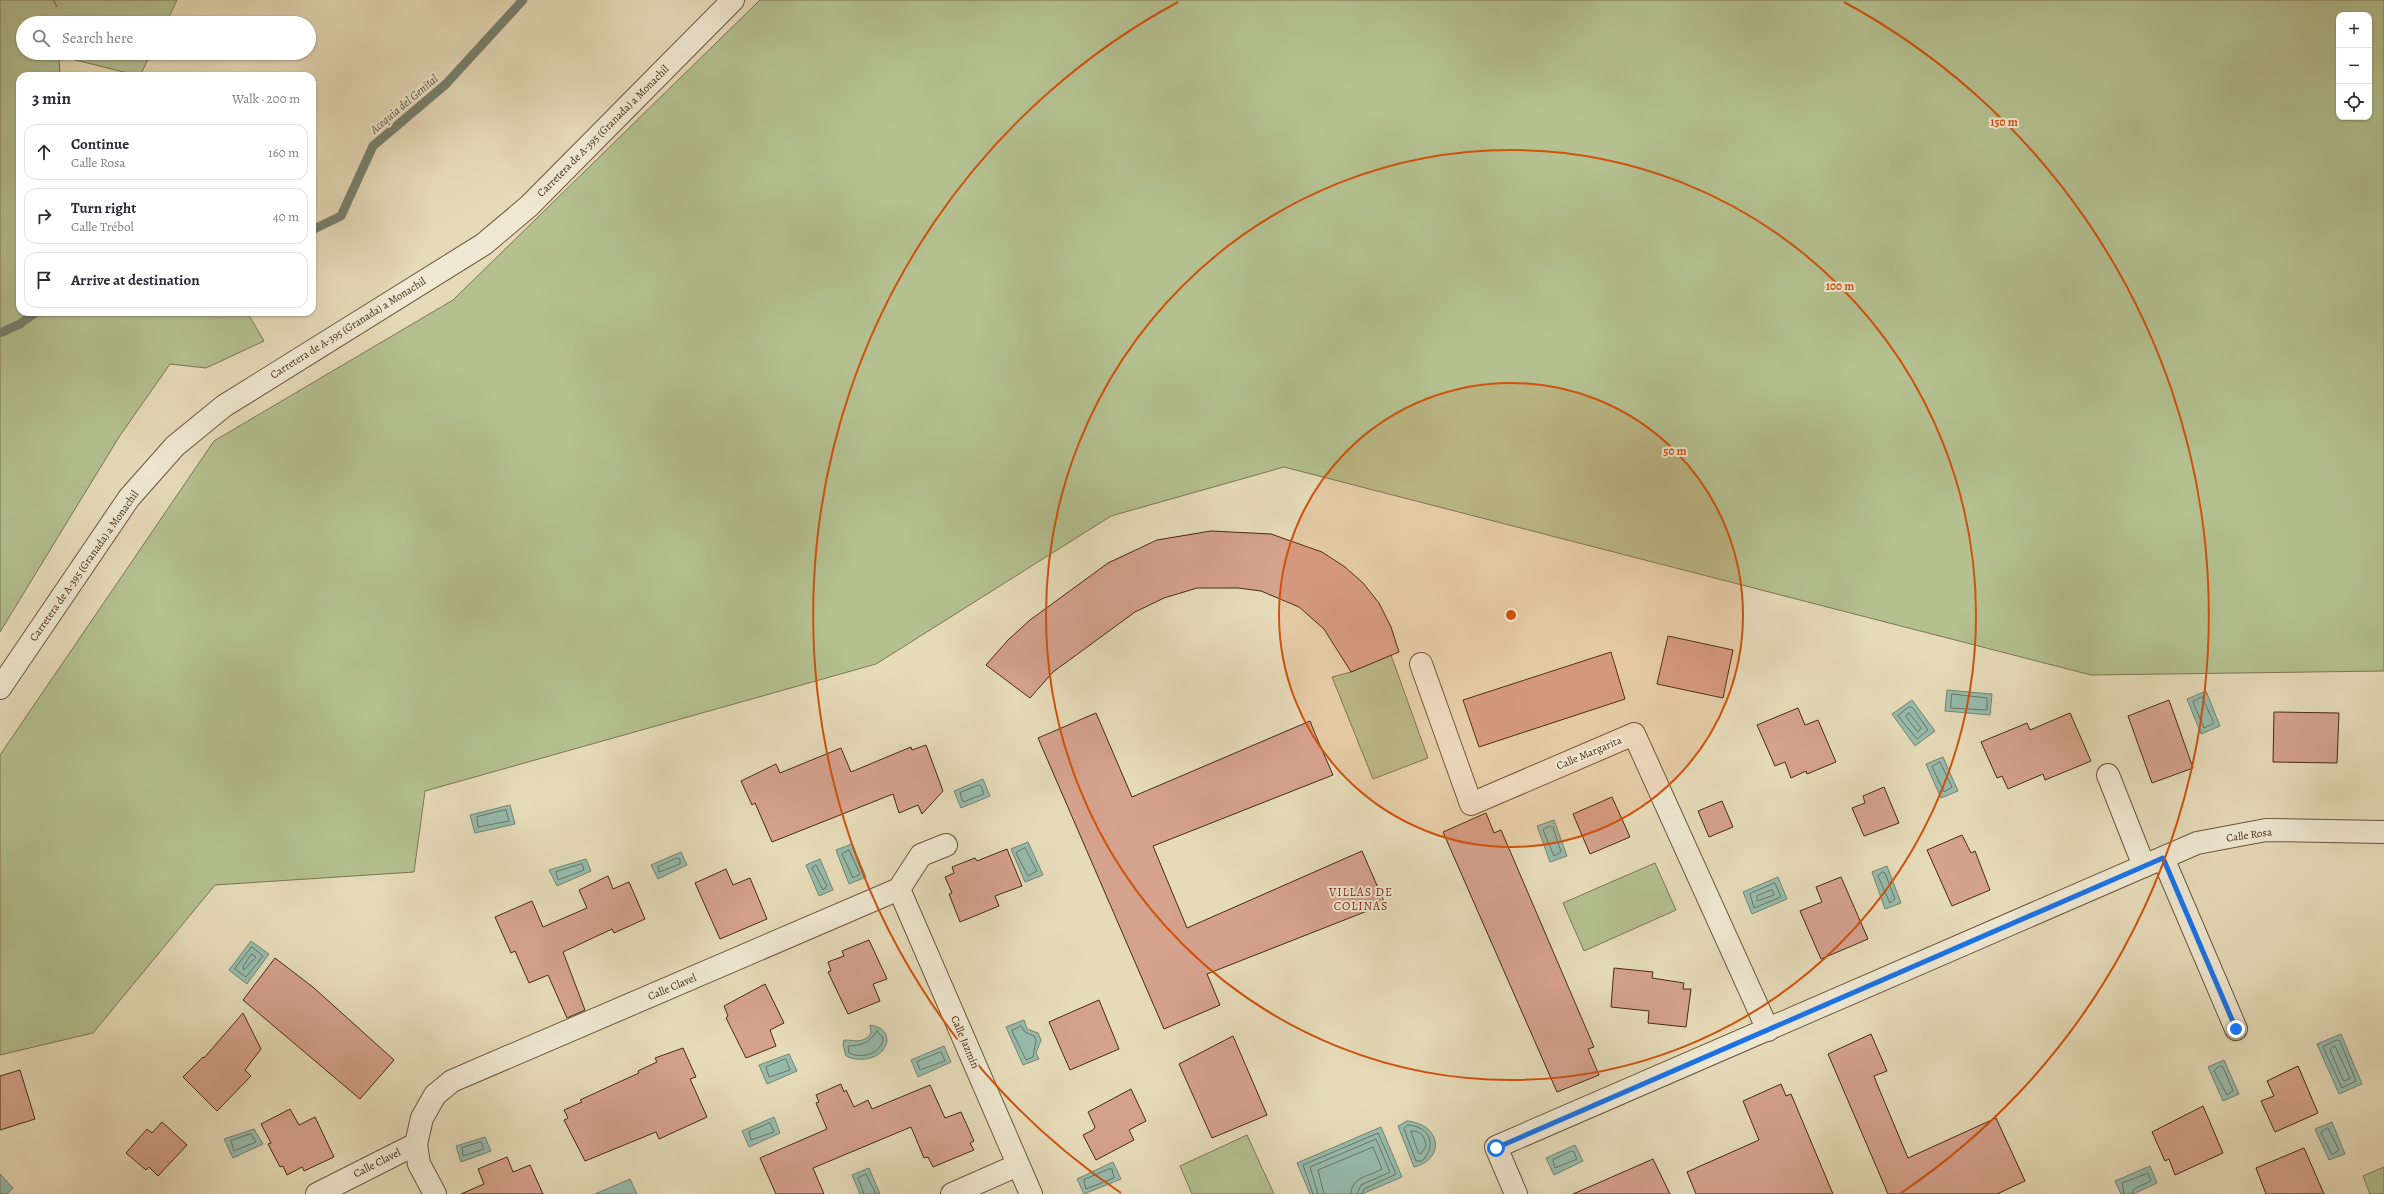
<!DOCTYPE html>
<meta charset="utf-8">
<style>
body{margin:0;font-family:Alegreya,serif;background:#f2f2f3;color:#2b2b33}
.controls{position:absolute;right:12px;top:12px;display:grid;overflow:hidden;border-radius:8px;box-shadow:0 1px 3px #0004}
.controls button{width:36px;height:36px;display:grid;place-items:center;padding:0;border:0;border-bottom:1px solid #e1e1e2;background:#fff;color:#2b2b33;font:20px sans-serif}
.stop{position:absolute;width:12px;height:12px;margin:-9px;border:3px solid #1a73e8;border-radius:50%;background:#fff}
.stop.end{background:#1a73e8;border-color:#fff;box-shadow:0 1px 4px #0008}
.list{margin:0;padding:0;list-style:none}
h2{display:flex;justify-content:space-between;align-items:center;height:52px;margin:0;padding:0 16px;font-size:17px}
h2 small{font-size:13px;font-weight:400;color:#7c7c81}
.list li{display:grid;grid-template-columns:26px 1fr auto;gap:12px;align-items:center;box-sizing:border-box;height:56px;margin:0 8px 8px;padding:0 8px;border:1px solid #e1e1e2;border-radius:12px}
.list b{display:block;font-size:15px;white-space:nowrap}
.list p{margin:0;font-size:13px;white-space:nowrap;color:#7c7c81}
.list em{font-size:13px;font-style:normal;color:#7c7c81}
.icon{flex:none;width:22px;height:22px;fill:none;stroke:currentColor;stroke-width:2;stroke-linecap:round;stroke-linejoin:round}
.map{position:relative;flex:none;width:2384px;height:1194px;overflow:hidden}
.search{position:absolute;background:#fff;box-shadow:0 1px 3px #0004;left:16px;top:16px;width:300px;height:44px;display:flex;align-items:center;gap:10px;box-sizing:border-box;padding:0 14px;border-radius:22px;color:#7c7c81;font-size:15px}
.panel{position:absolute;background:#fff;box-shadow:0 1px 3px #0004;left:16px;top:72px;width:300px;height:244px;border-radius:12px}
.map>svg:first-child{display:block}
</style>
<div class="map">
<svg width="2384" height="1194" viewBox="0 0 2384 1194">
<rect width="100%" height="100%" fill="#e6dbb9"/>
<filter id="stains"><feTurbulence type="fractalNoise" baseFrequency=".005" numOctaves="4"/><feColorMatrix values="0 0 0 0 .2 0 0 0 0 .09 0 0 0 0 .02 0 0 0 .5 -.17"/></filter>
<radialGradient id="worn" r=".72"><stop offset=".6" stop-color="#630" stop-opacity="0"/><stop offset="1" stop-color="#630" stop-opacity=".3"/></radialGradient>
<!-- green -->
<g fill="#b4c090" stroke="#7c7552" fill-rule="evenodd">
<path d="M0 0H53L57 7 54 0H177L166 23H23V53H151L140 76 59 56 60 76H20V312H247L264 341 206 368 170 364 119 437 0 632Z"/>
<path d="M760 0H2384V671L2091 675 1284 467 1111 516 876 664 425 791 414 872 215 885 93 1033 0 1055V755L214 441 453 300ZM2339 15H2369V117H2339Z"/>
<path d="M1391 655 1428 758 1373 779 1332 677 1351 672Z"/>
<path d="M1655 863 1676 910 1584 951 1563 903Z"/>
<path d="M1247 1135 1274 1194H1192L1180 1166Z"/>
<path d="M2384 1167V1194H2370L2363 1176Z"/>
</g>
<!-- water -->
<g fill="#96bbac" stroke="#76816f">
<path d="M1947 690 1992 694 1990 715 1945 711Z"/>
<path d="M2206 691 2220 726 2201 734 2187 699Z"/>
<path d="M1912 700 1935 731 1915 746 1892 714Z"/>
<path d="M1943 757 1958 791 1941 798 1926 764Z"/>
<path d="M983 779 990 796 961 808 954 791Z"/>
<path d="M510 805 515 824 475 833 470 815Z"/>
<path d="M1554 820 1567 856 1550 862 1537 826Z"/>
<path d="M1028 842 1043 875 1025 882 1011 849Z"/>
<path d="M852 844 866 877 849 884 836 850Z"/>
<path d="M681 852 687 865 658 879 651 865Z"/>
<path d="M586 859 591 871 557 886 549 870Z"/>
<path d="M820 859 833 890 819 896 806 865Z"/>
<path d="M1887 866 1901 903 1885 909 1872 872Z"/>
<path d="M1778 877 1787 899 1752 914 1743 892Z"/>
<path d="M251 941 269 954 247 984 229 970Z"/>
<path d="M1024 1020 1027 1029 1038 1033 1041 1040 1036 1053 1039 1059 1023 1065 1006 1027Z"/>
<path d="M870 1025C880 1027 887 1030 887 1041 884 1059 860 1063 846 1056L843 1045 844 1040C854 1040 864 1044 871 1033Z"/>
<path d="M2341 1034 2362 1084 2339 1094 2317 1044Z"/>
<path d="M944 1046 951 1062 918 1077 911 1060Z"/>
<path d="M789 1054 797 1071 767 1084 759 1065Z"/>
<path d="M2224 1060 2239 1094 2223 1101 2208 1067Z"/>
<path d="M774 1117 780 1133 749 1147 742 1131Z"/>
<path d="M1407 1121C1441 1124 1446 1159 1414 1167L1398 1126Z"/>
<path d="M2332 1122 2345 1154 2329 1160 2315 1129Z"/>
<path d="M1381 1127 1402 1177 1362 1194H1310L1297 1163Z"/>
<path d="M254 1129 263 1144 233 1158 224 1139Z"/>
<path d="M485 1137 491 1151 461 1162 456 1146Z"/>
<path d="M1575 1145 1583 1161 1554 1175 1546 1158Z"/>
<path d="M1113 1162 1121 1179 1084 1194 1077 1179Z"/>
<path d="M2150 1166 2157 1183 2133 1194H2121L2115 1181Z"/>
<path d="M869 1168 880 1194H860L852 1175Z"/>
<path d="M0 1174 13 1188 7 1194H0Z"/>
<path d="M630 1179 637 1194H595Z"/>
</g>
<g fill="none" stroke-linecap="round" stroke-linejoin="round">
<!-- shore -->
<g stroke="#6e7260" stroke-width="1">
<path d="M1952 694 1987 698V710L1951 708Z"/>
<path d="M2202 697 2214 723 2204 728 2193 702Z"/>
<path d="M1909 707H1912L1928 730 1917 739 1898 716Z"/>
<path d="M1909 713 1921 728 1918 732 1906 717Z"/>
<path d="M1940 762 1952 787 1944 792 1932 767Z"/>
<path d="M979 785 981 786 984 794 963 802 960 793Z"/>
<path d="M506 810 509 821 478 827 477 817Z"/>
<path d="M1550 826 1553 827 1561 852 1554 856 1543 830Z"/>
<path d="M1025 848 1037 871 1028 876 1016 853Z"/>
<path d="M849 850 860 874 853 878 842 854Z"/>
<path d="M677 858 680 859V864L659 872 658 867Z"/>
<path d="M582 864 584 870 558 880 556 872Z"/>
<path d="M816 865 827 886 823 890 812 868Z"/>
<path d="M1883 872 1885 873 1895 899 1890 903 1878 876Z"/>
<path d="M1775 883 1781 897 1754 908 1750 894Z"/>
<path d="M1772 890 1774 895 1757 901V896Z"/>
<path d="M252 947 263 956 246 977 235 969Z"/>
<path d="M252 954 256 957 244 970 243 967Z"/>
<path d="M1021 1026 1025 1032 1034 1036 1036 1040 1033 1057 1026 1060 1012 1031Z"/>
<path d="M877 1031 883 1038C882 1054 861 1059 849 1053L848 1046C864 1045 868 1043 877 1031Z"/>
<path d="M2337 1040 2340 1041 2356 1081 2342 1088 2323 1047Z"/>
<path d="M2335 1046 2350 1078 2345 1081 2343 1080 2330 1050Z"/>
<path d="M941 1052 945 1061 920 1070 917 1062Z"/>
<path d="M786 1059 790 1070 769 1077 766 1067Z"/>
<path d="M2220 1066 2223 1067 2233 1091 2227 1095 2214 1071Z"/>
<path d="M770 1123 774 1132 751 1140 749 1132Z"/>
<path d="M1408 1125C1429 1126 1438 1145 1422 1161H1416L1404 1129Z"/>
<path d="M2328 1128 2339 1150 2332 1155 2321 1133Z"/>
<path d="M1411 1131C1421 1130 1425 1137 1426 1146L1421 1154 1419 1153Z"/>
<path d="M251 1134 256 1142 234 1151 231 1141Z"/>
<path d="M481 1142 484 1149 463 1156 462 1148Z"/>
<path d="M1572 1151 1574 1152 1577 1159 1555 1168 1553 1160Z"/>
<path d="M1109 1169H1112L1114 1178 1086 1189 1084 1180Z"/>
<path d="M864 1194 858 1178 866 1174 876 1194"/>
<path d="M1313 1194 1303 1165 1378 1133 1396 1174 1364 1189 1362 1194"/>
<path d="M1318 1194 1310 1167 1376 1139 1390 1172 1361 1185 1357 1194"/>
<path d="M1324 1194 1318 1170 1373 1147 1382 1169C1370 1176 1351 1177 1351 1194"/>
<path d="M2124 1194 2122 1183 2148 1173 2151 1181 2134 1189 2132 1194"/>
</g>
<!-- stream -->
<g stroke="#76816f" stroke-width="9">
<path d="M312 230 341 216 373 146 446 84 523 0"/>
<path d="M0 333 20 324 36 312"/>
</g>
</g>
<!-- building -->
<g fill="#d5a28e" stroke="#452a13">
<path d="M1211 531 1271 534 1322 552 1345 567 1363 583 1379 603 1391 627 1399 652 1351 672 1324 629 1299 607 1261 591 1238 588H1197L1164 598 1135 612 1053 672 1030 698 986 665 1008 640 1030 620 1108 563 1157 540Z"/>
<path d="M1668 636 1733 650 1723 698 1657 684Z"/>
<path d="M1611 652 1625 699 1479 747 1463 700Z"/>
<path d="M2169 700 2193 768 2152 783 2128 716Z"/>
<path d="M1798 708 1805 725 1818 720 1836 762 1807 774 1806 771 1791 778 1785 762 1775 766 1757 725Z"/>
<path d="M2274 712 2339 713 2337 763 2273 762Z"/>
<path d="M1096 713 1132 797 1310 721 1316 736 1333 775 1153 846 1187 928 1362 851 1385 904 1207 974 1220 1005 1164 1029 1038 738Z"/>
<path d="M2070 713 2091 761 2045 780 2043 774 2008 789 2002 776 1997 778 1981 742 2027 723 2030 730Z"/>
<path d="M926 745 943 791 922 814 918 805 899 813 893 794 772 842 755 803 752 805 741 781 776 764 780 773 841 748 851 772 911 747 912 750Z"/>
<path d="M1884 787 1899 823 1864 836 1852 808 1865 803 1863 796Z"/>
<path d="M1612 797 1630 837 1590 854 1573 814Z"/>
<path d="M1722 801 1733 827 1709 837 1698 811Z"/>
<path d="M1486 813 1494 833 1501 830 1594 1047 1588 1049 1599 1075 1557 1092 1443 832Z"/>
<path d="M1962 835 1971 853 1975 851 1990 890 1952 906 1927 850Z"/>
<path d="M1007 849 1022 886 995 896 999 906 960 922 949 894 952 893 945 877 954 873 952 867 975 858 977 861Z"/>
<path d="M726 869 733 885 750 878 767 919 720 939 695 883Z"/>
<path d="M608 876 613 889 629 882 645 919 614 933 612 929 563 952 585 1010 567 1018 548 975 529 983 515 951 511 953 495 917 532 901 543 927 587 908 579 890Z"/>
<path d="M1841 877 1868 939 1821 959 1800 911 1822 902 1816 887Z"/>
<path d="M869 940 887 979 873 984 880 1001 848 1014 828 972 831 971 828 962 844 956 842 951Z"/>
<path d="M275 958 314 988 394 1060 360 1099 243 1000Z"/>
<path d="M1614 968 1653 972 1652 978 1684 983 1683 989H1691L1686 1027 1648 1023 1649 1011 1611 1007Z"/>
<path d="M765 984 784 1023 770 1030 776 1046 746 1058 726 1018 728 1016 724 1006Z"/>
<path d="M1099 1000 1119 1049 1070 1070 1049 1022Z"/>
<path d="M243 1013 261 1049 245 1070 251 1076 217 1111 183 1077 203 1057 204 1058Z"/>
<path d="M1871 1034 1887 1071 1874 1076 1877 1084 1908 1158 1996 1118 2025 1181 1997 1194H1888L1828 1054Z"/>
<path d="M1233 1036 1267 1115 1212 1138 1179 1064Z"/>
<path d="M683 1048 696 1077 690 1079 707 1117 659 1139 656 1132 585 1161 564 1120 568 1118 564 1110 582 1102 580 1100 639 1073 638 1071 657 1062 655 1058Z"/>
<path d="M2298 1066 2318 1113 2275 1132 2261 1101 2274 1096 2267 1081Z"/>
<path d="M20 1070 35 1119 0 1130V1076Z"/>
<path d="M841 1084 844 1092 846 1090 854 1107 868 1100 872 1109 930 1085 945 1118 961 1112 974 1141 970 1143 974 1150 933 1167 928 1157 924 1158 911 1127 813 1168 824 1194H776L760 1158 827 1129 816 1103 819 1102 816 1095Z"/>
<path d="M1781 1084 1786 1096 1791 1094 1833 1194H1696L1687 1172 1759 1140 1743 1101Z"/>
<path d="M1131 1089 1146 1121 1129 1130 1134 1140 1096 1160 1083 1135 1093 1130 1095 1127 1088 1112Z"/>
<path d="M2203 1106 2223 1153 2175 1175 2169 1159 2165 1161 2152 1132Z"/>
<path d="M290 1109 299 1125 315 1117 334 1157 304 1171 302 1167 287 1175 283 1166 280 1167 268 1144 271 1143 261 1124Z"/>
<path d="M162 1122 187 1145 158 1176 149 1167 146 1170 126 1153 147 1129 152 1133Z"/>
<path d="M2304 1148 2324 1194H2266L2256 1168Z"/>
<path d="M507 1157 513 1172 530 1165 543 1194H461L484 1184 478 1169Z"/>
<path d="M1653 1159 1670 1194H1573Z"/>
</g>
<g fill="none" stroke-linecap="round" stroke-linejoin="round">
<!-- minor casing -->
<g stroke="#6d563c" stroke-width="24">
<g id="minor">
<path d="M1421 664 1471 804 1634 734 1768 1030"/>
<path d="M0 688 129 498 175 446 224 406 484 244 529 206 733 0"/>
<path d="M2108 775 2144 866"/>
<path d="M2163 858 2236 1029"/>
<path d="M899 889 1031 1194"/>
<path d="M317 1194 416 1144"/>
<path d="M435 1194 419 1164 416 1144 422 1118 435 1095 452 1081 899 889 921 855 946 845"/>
<path d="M952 1194 1018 1165"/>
<path d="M1516 1194 1496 1147 2197 843 2266 830 2384 832"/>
</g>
</g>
<!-- minor -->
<use href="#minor" stroke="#efe8d2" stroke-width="22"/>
</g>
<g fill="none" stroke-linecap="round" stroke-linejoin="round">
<!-- route -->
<path stroke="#1a73e8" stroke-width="5" d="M1496 1148 2163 858 2236 1029"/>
</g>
<!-- distance rings -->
<circle cx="1511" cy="615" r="232" fill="#d0520d" fill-opacity=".12"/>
<g fill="none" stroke="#d0520d" stroke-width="2">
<circle cx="1511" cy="615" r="232"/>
<circle cx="1511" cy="615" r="465"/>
<path d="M1121 1193A697 697 0 0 1 1178 2M1844 2A697 697 0 0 1 1901 1193"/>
</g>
<g text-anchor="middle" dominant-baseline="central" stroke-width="4" stroke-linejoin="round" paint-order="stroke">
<!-- street labels -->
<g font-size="11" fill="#452a13" stroke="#efe8d2">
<text transform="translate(603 131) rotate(-45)">Carretera de A-395 (Granada) a Monachil</text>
<text transform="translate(348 328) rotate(-32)">Carretera de A-395 (Granada) a Monachil</text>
<text transform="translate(84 566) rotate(-55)">Carretera de A-395 (Granada) a Monachil</text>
<text transform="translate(1589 753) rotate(-23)">Calle Margarita</text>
<text transform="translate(2249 835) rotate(-8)">Calle Rosa</text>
<text transform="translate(672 987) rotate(-23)">Calle Clavel</text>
<text transform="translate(965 1042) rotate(67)">Calle Jazmín</text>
<text transform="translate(377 1163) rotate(-27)">Calle Clavel</text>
</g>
<!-- water labels -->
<g font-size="12" font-style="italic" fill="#594e39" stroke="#efe8d2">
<text transform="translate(404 104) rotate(-40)">Acequia del Genital</text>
</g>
<!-- neighbourhood labels -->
<g font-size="12" letter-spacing="1" fill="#7a1f14" stroke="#efe8d2">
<text x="1361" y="892">VILLAS DE<tspan x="1361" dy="14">COLINAS</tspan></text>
</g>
</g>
<circle cx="1511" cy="615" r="6" fill="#d0520d" stroke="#efe8d2" stroke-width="2"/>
<g font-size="12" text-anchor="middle" font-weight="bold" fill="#d0520d" stroke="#efe8d2" stroke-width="4" stroke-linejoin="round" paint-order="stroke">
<text x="2004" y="126">150 m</text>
<text x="1840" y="290">100 m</text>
<text x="1675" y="455">50 m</text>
</g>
<rect width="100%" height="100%" filter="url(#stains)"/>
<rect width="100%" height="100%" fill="url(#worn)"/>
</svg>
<div class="controls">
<button>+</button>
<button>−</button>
<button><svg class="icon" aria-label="locate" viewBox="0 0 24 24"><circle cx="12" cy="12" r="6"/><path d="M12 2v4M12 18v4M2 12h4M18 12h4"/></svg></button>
</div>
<div class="stop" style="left:1496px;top:1148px"></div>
<div class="stop end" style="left:2236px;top:1029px"></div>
<div class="search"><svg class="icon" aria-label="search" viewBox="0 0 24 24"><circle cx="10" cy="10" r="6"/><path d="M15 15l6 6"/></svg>Search here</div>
<section class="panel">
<h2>3 min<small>Walk · 200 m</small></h2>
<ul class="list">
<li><svg class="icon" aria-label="ahead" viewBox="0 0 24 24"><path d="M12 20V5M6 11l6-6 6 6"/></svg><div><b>Continue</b><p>Calle Rosa</p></div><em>160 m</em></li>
<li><svg class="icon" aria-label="right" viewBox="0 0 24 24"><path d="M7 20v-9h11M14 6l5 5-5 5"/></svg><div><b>Turn right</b><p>Calle Trébol</p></div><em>40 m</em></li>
<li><svg class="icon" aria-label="arrive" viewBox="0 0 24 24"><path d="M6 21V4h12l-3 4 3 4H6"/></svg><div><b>Arrive at destination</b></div></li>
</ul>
</section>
</div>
